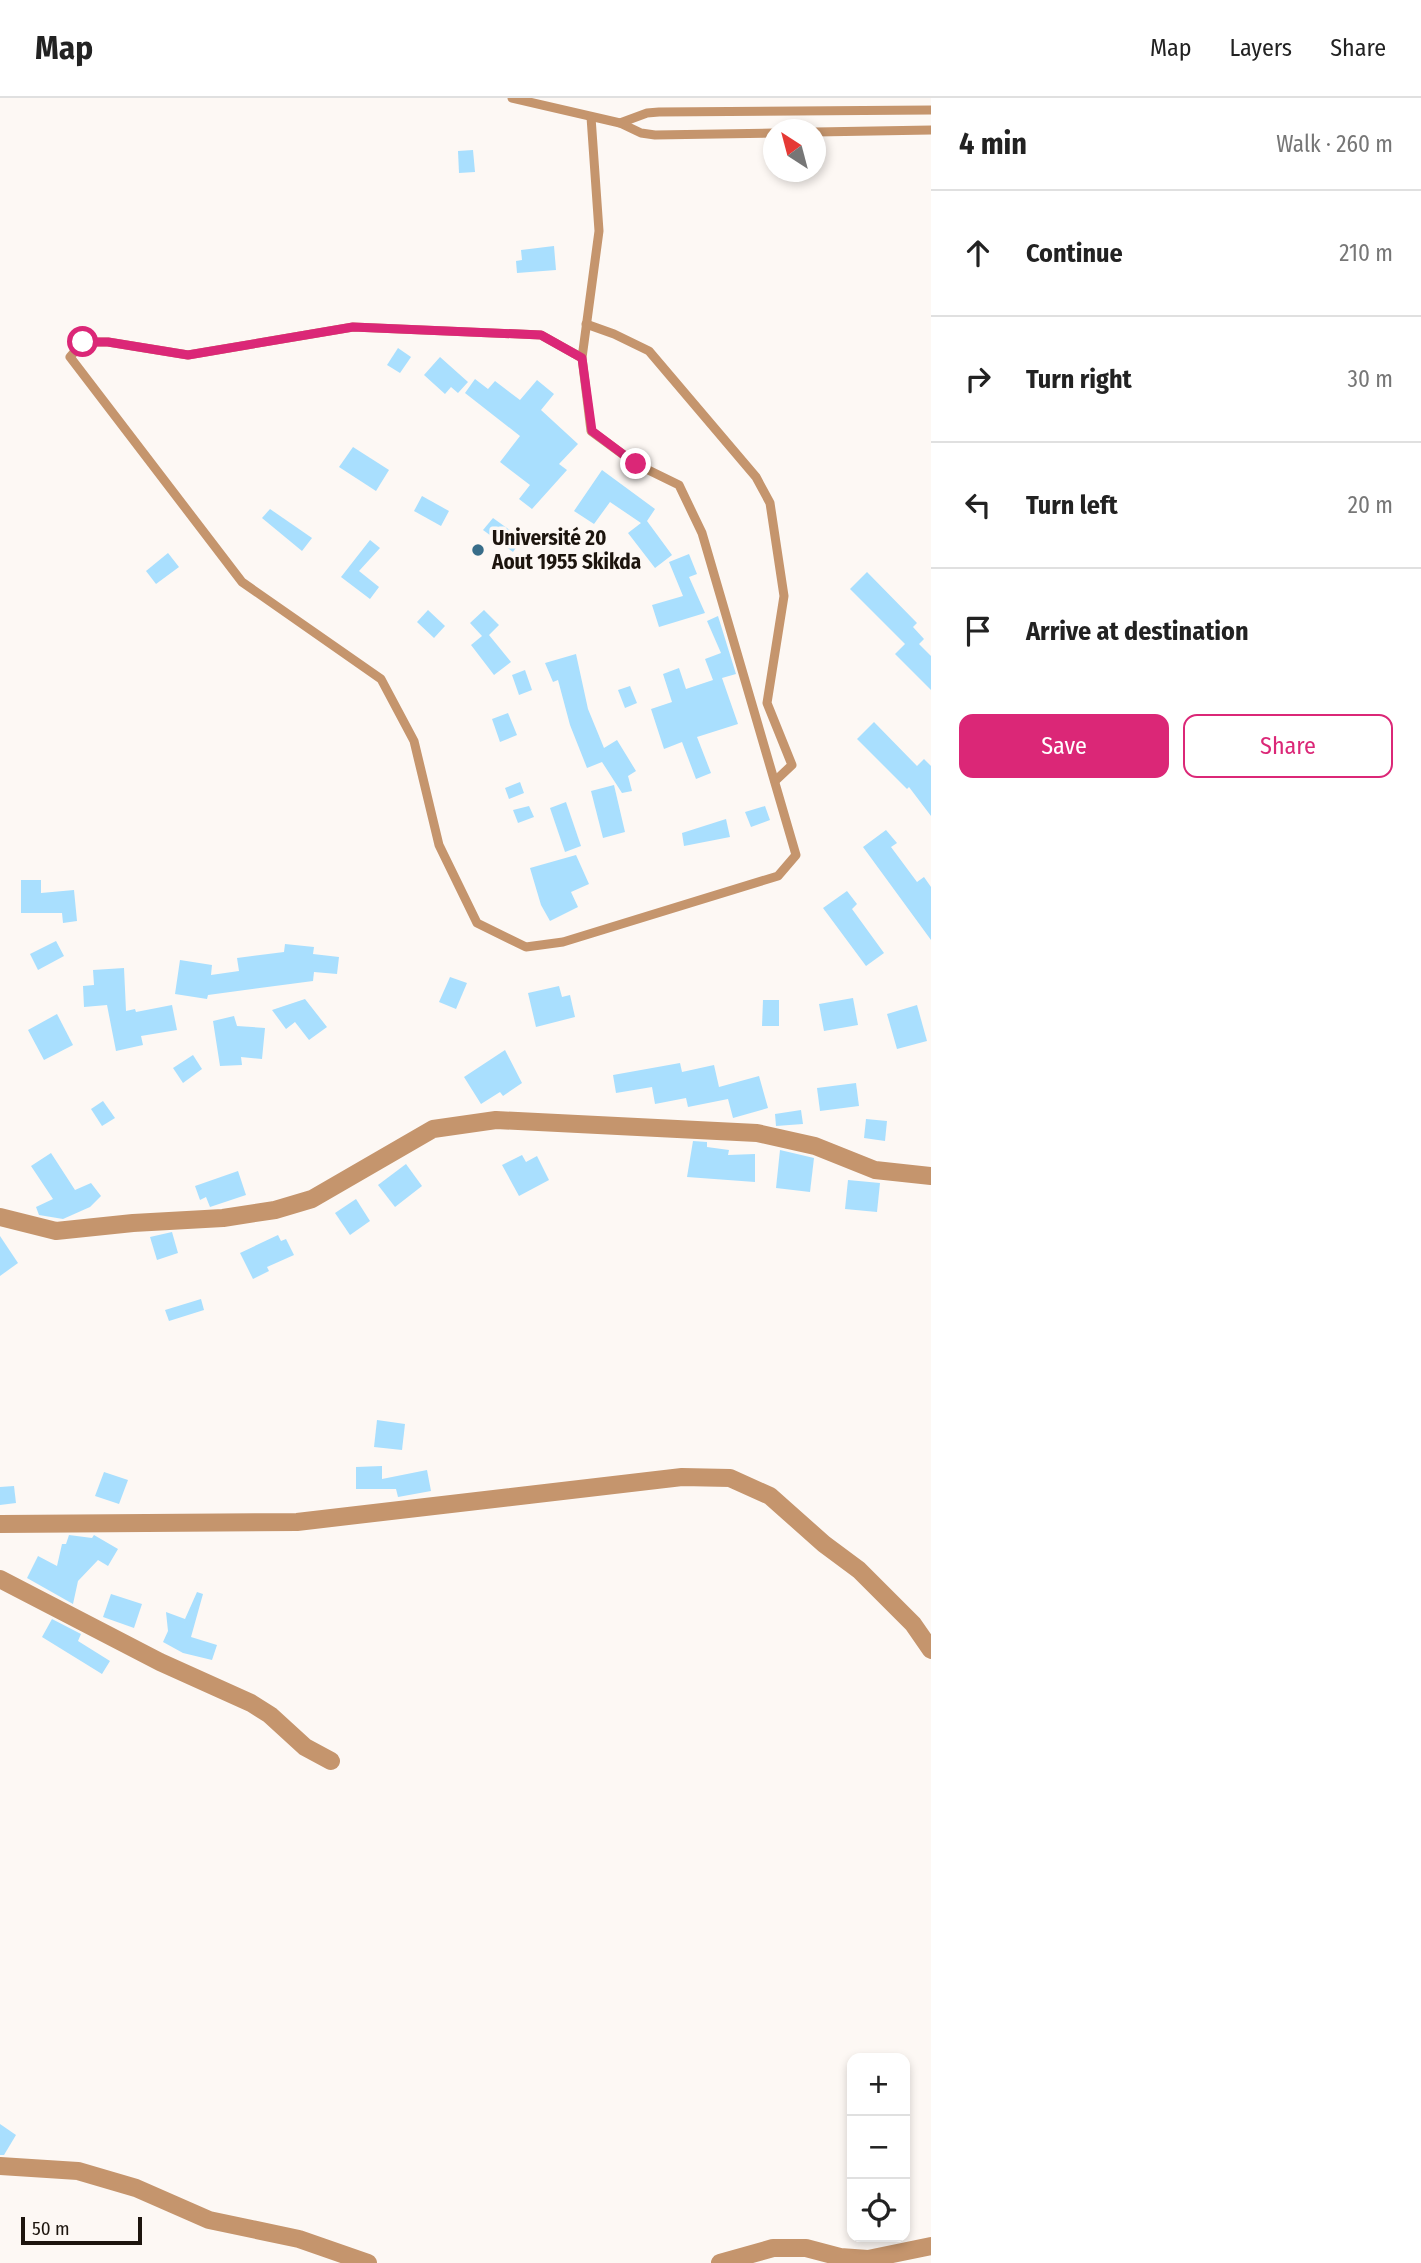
<!DOCTYPE html>
<meta charset="utf-8">
<style>
body{margin:0;font-family:"Fira Sans Condensed",sans-serif;background:#f6f6f6;color:#222}
.controls{position:absolute;right:21px;bottom:21px;display:grid;overflow:hidden;border-radius:14px;box-shadow:0 4px 10px #0003}
.controls button{width:63px;height:63px;display:grid;place-items:center;padding:0;border:0;border-bottom:2px solid #e0e0e0;background:#fff;color:#222;font:35px sans-serif}
.compass{position:absolute;left:763px;top:21px;width:63px;height:63px;border-radius:50%;background:#fff;box-shadow:0 4px 10px #0003;rotate:324deg}
.scale{position:absolute;left:21px;bottom:18px;width:121px;box-sizing:border-box;padding-left:7px;border:4px solid #1d150e;border-top:0;font-size:19px;line-height:24px;white-space:nowrap;color:#1d150e;-webkit-text-stroke:5px #fdf8f4;paint-order:stroke}
.stop{position:absolute;width:21px;height:21px;margin:-16px;border:5px solid #db2777;border-radius:50%;background:#fff}
.stop.end{background:#db2777;border-color:#fff;box-shadow:0 2px 7px #0008}
.list{margin:0;padding:0;list-style:none}
h2{display:flex;justify-content:space-between;align-items:center;height:91px;margin:0;padding:0 28px;font-size:30px}
h2 small{font-size:23px;font-weight:400;color:#767676}
.list li{display:grid;grid-template-columns:46px 1fr auto;gap:21px;align-items:center;box-sizing:border-box;height:126px;padding:0 28px;border-top:2px solid #e0e0e0}
.list b{display:block;font-size:26px;white-space:nowrap}
.list em{font-size:23px;font-style:normal;color:#767676}
.actions{display:flex;gap:14px;padding:21px 28px}
.actions a{flex:1;padding:16px 0;border:2px solid #db2777;border-radius:14px;text-align:center;font-size:24px;color:#db2777}
.actions .main{background:#db2777;color:#fff}
.icon{flex:none;width:38px;height:38px;fill:none;stroke:currentColor;stroke-width:2;stroke-linecap:round;stroke-linejoin:round}
.map{position:relative;flex:none;width:931px;height:2165px;overflow:hidden}
header{display:flex;align-items:center;gap:42px;box-sizing:border-box;height:98px;padding:0 35px;background:#fff;border-bottom:2px solid #e0e0e0}
header strong{font-size:33px}
nav{display:flex;gap:38px;margin-inline-start:auto;font-size:24px}
main{display:flex}
aside{flex:1;background:#fff}
.map>svg:first-child{display:block}
</style>
<header>
<strong>Map</strong>
<nav><a>Map</a><a>Layers</a><a>Share</a></nav>
</header>
<main>
<div class="map">
<svg width="931" height="2165" viewBox="0 0 931 2165">
<rect width="100%" height="100%" fill="#fdf8f4"/>
<!-- building -->
<g fill="#a9dffe">
<path d="M473 52 475 74 459 75 458 53Z"/>
<path d="M554 148 556 172 517 175 516 163 522 162 521 152Z"/>
<path d="M398 250 411 259 400 275 387 267Z"/>
<path d="M440 259 468 284 458 295 451 289 445 296 424 277Z"/>
<path d="M475 281 488 291 495 283 520 302 537 282 554 296 541 312 578 346 559 366 567 372 532 411 519 401 530 387 500 364 520 338 465 295Z"/>
<path d="M353 349 389 372 376 393 339 369Z"/>
<path d="M602 372 655 411 647 423 672 457 655 470 628 435 641 425 610 404 594 426 574 413Z"/>
<path d="M422 398 449 413 441 428 414 413Z"/>
<path d="M270 411 312 440 302 453 262 420Z"/>
<path d="M493 420 522 441 513 454 483 432Z"/>
<path d="M370 442 380 450 359 473 379 489 370 501 341 479Z"/>
<path d="M168 455 179 469 156 486 146 473Z"/>
<path d="M689 456 697 476 689 479 705 515 659 529 652 507 683 498 669 464Z"/>
<path d="M867 474 917 525 913 529 924 541 919 546 931 558V592L895 556 905 546 850 491Z"/>
<path d="M428 512 445 528 434 540 417 524Z"/>
<path d="M484 512 499 527 489 537 511 564 494 577 471 547 482 538 470 525Z"/>
<path d="M718 518 736 576 722 580 738 626 697 639 711 675 696 681 682 644 664 651 651 611 672 604 663 576 679 570 686 591 713 582 705 561 721 555 707 523Z"/>
<path d="M576 556 588 611 604 650 617 642 636 673 628 678 632 693 622 695 602 664 587 670 570 627 558 582 553 584 545 565Z"/>
<path d="M525 572 532 592 519 597 512 577Z"/>
<path d="M630 588 637 605 625 610 618 592Z"/>
<path d="M508 615 517 637 500 644 492 621Z"/>
<path d="M874 624 917 668 924 661 931 668V718L909 689 907 691 857 641Z"/>
<path d="M520 684 524 695 509 701 505 690Z"/>
<path d="M614 687 625 734 603 740 591 693Z"/>
<path d="M566 704 581 748 565 754 550 710Z"/>
<path d="M529 708 534 719 518 725 513 712Z"/>
<path d="M765 708 770 722 751 729 745 714Z"/>
<path d="M726 721 730 739 684 748 682 735Z"/>
<path d="M886 732 897 745 891 749 917 784 924 779 931 789V842L863 749Z"/>
<path d="M576 757 589 786 571 794 578 809 550 823 541 807 530 770Z"/>
<path d="M21 782H41V795L74 792 77 823 63 825 62 815H21Z"/>
<path d="M847 793 857 806 852 811 884 855 866 868 823 810Z"/>
<path d="M56 843 64 858 38 872 30 856Z"/>
<path d="M285 846 314 849 313 856 339 859 337 876 314 874 313 883 208 897 207 901 175 896 180 862 212 867 211 877 239 873 237 860 284 854Z"/>
<path d="M124 870 126 913 135 911 136 914 172 907 177 932 141 938 143 947 116 953 107 907 84 909 83 888 94 887 93 872Z"/>
<path d="M450 879 467 885 456 911 439 904Z"/>
<path d="M559 888 562 899 570 897 575 919 536 929 528 895Z"/>
<path d="M853 900 858 927 824 933 819 906Z"/>
<path d="M305 901 327 929 309 942 295 924 286 931 272 912Z"/>
<path d="M763 902H779V928H762Z"/>
<path d="M917 907 927 943 897 951 887 916Z"/>
<path d="M57 916 73 947 44 962 28 932Z"/>
<path d="M234 918 237 928 265 930 262 961 241 959 242 967 220 968 213 923Z"/>
<path d="M505 952 522 985 503 998 500 994 481 1006 464 979Z"/>
<path d="M193 957 202 971 183 985 173 970Z"/>
<path d="M680 965 682 974 714 967 719 989 759 978 768 1010 733 1020 728 1001 688 1009 686 1000 655 1006 652 989 616 995 613 977Z"/>
<path d="M856 985 859 1008 820 1013 817 990Z"/>
<path d="M103 1003 115 1020 102 1028 91 1011Z"/>
<path d="M801 1012 803 1026 776 1028 775 1016Z"/>
<path d="M866 1021 887 1023 885 1043 864 1040Z"/>
<path d="M693 1043 707 1044V1049L729 1052 728 1057 755 1056V1084L687 1079Z"/>
<path d="M780 1052 814 1060 810 1094 776 1090Z"/>
<path d="M51 1055 75 1092 91 1085 101 1098 90 1109 63 1121 39 1117 36 1109 53 1101 31 1068Z"/>
<path d="M522 1057 526 1064 537 1058 549 1082 519 1098 502 1067Z"/>
<path d="M406 1066 422 1088 395 1109 378 1087Z"/>
<path d="M238 1073 246 1097 210 1109 206 1099 200 1102 195 1088Z"/>
<path d="M848 1082 880 1085 877 1114 845 1111Z"/>
<path d="M356 1101 370 1123 350 1137 335 1115Z"/>
<path d="M172 1134 178 1155 157 1162 150 1139Z"/>
<path d="M278 1137 281 1143 286 1141 294 1157 267 1169 269 1173 253 1181 240 1155Z"/>
<path d="M0 1138 18 1165 0 1178Z"/>
<path d="M201 1201 204 1212 169 1223 165 1212Z"/>
<path d="M377 1322 405 1326 402 1352 374 1349Z"/>
<path d="M382 1368V1381L427 1372 431 1393 398 1399 396 1391H356V1369Z"/>
<path d="M104 1374 128 1382 119 1406 95 1398Z"/>
<path d="M14 1388 16 1405 0 1407V1389Z"/>
<path d="M69 1437 92 1440 94 1437 118 1451 108 1468 98 1462 78 1483 73 1506 27 1480 38 1458 57 1468 62 1446H66Z"/>
<path d="M197 1494 203 1496 191 1539 217 1547 212 1562 183 1555 163 1544 168 1533 166 1514 185 1521Z"/>
<path d="M111 1496 142 1506 134 1530 103 1519Z"/>
<path d="M52 1521 81 1536 78 1543 110 1563 102 1576 42 1539Z"/>
<path d="M0 2026 16 2037 4 2057H0Z"/>
</g>
<g fill="none" stroke-linecap="round" stroke-linejoin="round">
<!-- service -->
<g stroke="#c5956d" stroke-width="9">
<path d="M512 0 620 25"/>
<path d="M816 34 931 32"/>
<path d="M774 35 655 37 641 35 620 25 647 15 659 14 931 12"/>
<path d="M586 226 614 236 649 253 756 379 770 405 784 498 767 605 792 667 775 683"/>
<path d="M582 260 591 333 636 366 679 387 702 435 796 757 778 778 563 844 526 849 477 825 439 747 414 643 381 581 242 484 70 259 83 244H108L188 257 353 229 541 237 582 260 599 133 591 19"/>
</g>
<!-- minor -->
<g stroke="#c5956d" stroke-width="18">
<path d="M0 1119 56 1133 133 1125 223 1120 275 1112 312 1101 433 1031 496 1022 757 1035 815 1048 875 1072 931 1078"/>
<path d="M0 1426 297 1424 682 1379 730 1380 770 1398 824 1446 859 1472 913 1526 931 1552"/>
<path d="M0 1481 160 1564 251 1605 270 1617 305 1649 331 1663"/>
<path d="M0 2068 78 2073 136 2090 209 2122 299 2141 368 2165"/>
<path d="M720 2165 773 2150H806L840 2159 868 2161 931 2148"/>
</g>
</g>
<g fill="none" stroke-linecap="round" stroke-linejoin="round">
<!-- route -->
<path stroke="#db2777" stroke-width="9" d="M83 244H108L188 257 353 229 541 237 582 260 592 333 636 366"/>
</g>
<!-- markers -->
<circle fill="#386d89" stroke="#fdf8f4" stroke-width="2.5" cx="478" cy="452" r="7"/>
<g text-anchor="middle" dominant-baseline="central" stroke-width="7" stroke-linejoin="round" paint-order="stroke">
<!-- poi labels -->
<g font-size="21" font-weight="bold" fill="#1d150e" stroke="#fdf8f4" text-anchor="start">
<text x="492" y="440">Université 20<tspan x="492" dy="24">Aout 1955 Skikda</tspan></text>
</g>
</g>
</svg>
<div class="controls">
<button>+</button>
<button>−</button>
<button><svg class="icon" aria-label="locate" viewBox="0 0 24 24"><circle cx="12" cy="12" r="6"/><path d="M12 2v4M12 18v4M2 12h4M18 12h4"/></svg></button>
</div>
<svg class="compass" viewBox="-18 -18 36 36"><path d="M0-13l5 13h-10z" fill="#e53935"/><path d="M0 13l5-13h-10z" fill="#767676"/></svg>
<div class="scale">50 m</div>
<div class="stop" style="left:83px;top:244px"></div>
<div class="stop end" style="left:636px;top:366px"></div>
</div>
<aside>
<h2>4 min<small>Walk · 260 m</small></h2>
<ul class="list">
<li><svg class="icon" aria-label="ahead" viewBox="0 0 24 24"><path d="M12 20V5M6 11l6-6 6 6"/></svg><div><b>Continue</b></div><em>210 m</em></li>
<li><svg class="icon" aria-label="right" viewBox="0 0 24 24"><path d="M7 20v-9h11M14 6l5 5-5 5"/></svg><div><b>Turn right</b></div><em>30 m</em></li>
<li><svg class="icon" aria-label="left" viewBox="0 0 24 24"><path d="M17 20v-9H6M10 6l-5 5 5 5"/></svg><div><b>Turn left</b></div><em>20 m</em></li>
<li><svg class="icon" aria-label="arrive" viewBox="0 0 24 24"><path d="M6 21V4h12l-3 4 3 4H6"/></svg><div><b>Arrive at destination</b></div></li>
</ul>
<div class="actions"><a class="main">Save</a><a>Share</a></div>
</aside>
</main>
